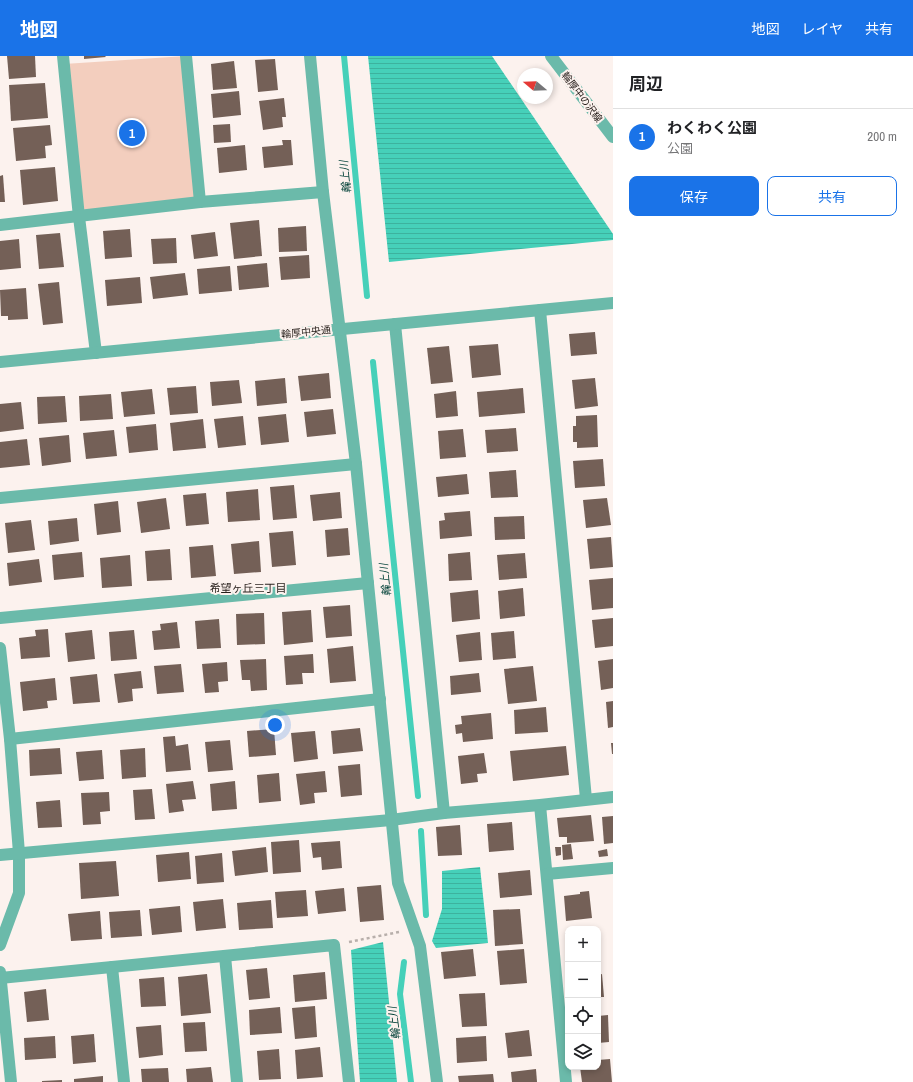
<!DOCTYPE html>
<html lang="ja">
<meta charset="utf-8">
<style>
body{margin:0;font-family:"Archivo Narrow","Noto Sans JP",sans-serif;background:#f6f6f6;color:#202124}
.controls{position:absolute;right:12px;bottom:12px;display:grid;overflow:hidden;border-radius:8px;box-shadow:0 2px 6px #0003}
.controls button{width:36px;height:36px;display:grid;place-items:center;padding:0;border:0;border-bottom:1px solid #e0e0e0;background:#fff;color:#202124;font:20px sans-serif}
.compass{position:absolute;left:517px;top:12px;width:36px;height:36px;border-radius:50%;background:#fff;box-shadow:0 2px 6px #0003;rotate:289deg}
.you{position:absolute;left:275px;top:669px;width:14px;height:14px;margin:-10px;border:3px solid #fff;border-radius:50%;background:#1a73e8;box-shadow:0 0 0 6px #1a73e833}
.badge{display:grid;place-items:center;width:26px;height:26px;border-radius:50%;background:#1a73e8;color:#fff;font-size:13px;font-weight:700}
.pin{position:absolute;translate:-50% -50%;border:2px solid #fff;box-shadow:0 1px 4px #0006}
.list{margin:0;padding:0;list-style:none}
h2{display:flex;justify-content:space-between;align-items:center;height:52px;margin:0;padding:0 16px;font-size:17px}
h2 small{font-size:13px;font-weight:400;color:#757577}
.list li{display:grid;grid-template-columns:26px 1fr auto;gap:12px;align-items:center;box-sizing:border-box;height:56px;padding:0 16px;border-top:1px solid #e0e0e0}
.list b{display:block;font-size:15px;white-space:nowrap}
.list p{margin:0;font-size:13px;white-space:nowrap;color:#757577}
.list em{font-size:13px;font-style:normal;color:#757577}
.actions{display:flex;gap:8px;padding:12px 16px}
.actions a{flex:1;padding:9px 0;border:1px solid #1a73e8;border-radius:8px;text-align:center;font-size:14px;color:#1a73e8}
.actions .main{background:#1a73e8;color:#fff}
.icon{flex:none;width:22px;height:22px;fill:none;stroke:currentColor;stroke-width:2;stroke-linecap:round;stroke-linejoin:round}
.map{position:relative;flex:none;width:613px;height:1026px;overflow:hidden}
header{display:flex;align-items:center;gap:24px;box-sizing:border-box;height:56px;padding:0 20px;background:#1a73e8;color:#fff}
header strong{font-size:19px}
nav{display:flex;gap:22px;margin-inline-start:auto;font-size:14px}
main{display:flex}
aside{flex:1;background:#fff}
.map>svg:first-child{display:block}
</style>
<header>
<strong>地図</strong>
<nav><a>地図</a><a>レイヤ</a><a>共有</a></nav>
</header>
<main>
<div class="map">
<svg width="613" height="1026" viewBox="0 0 613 1026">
<defs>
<pattern id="water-rules" width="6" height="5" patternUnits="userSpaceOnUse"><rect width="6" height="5" fill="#46d0b9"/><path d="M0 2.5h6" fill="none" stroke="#3db29e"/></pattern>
</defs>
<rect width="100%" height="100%" fill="#fcf2ee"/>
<!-- green -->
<path fill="#f3cebe" d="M186 0 200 146 79 161 64 8Z"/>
<!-- water -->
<g fill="url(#water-rules)">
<path d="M368 0H492L613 178V184L389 206Z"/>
<path d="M480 811 488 887 436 892 432 885 442 853V815Z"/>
<path d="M383 886 397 1026H360L351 894Z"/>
</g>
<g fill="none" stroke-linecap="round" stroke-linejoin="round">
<!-- stream -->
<g stroke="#46d0b9" stroke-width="6">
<path d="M344 0 367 240"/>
<path d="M373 306 418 740"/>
<path d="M421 775 426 859"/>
<path d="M404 906 400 938 411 1026"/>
</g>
</g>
<!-- building -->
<g fill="#746057">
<path d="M7 0H35L36 21 9 23Z"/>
<path d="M84 0H105L106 1 84 3Z"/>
<path d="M275 3 278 34 258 36 255 4Z"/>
<path d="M234 5 237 32 213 34 211 8Z"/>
<path d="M45 27 48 62 11 65 9 29Z"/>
<path d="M239 35 241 59 213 62 211 38Z"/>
<path d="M284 42 286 61H282L283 71 263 74 259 45Z"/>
<path d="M230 68 231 86 214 87 213 69Z"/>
<path d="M50 69 52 89 45 90 46 102 16 105 13 72Z"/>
<path d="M282 84H291L293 109 264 112 262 91 283 89Z"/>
<path d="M245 89 247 114 219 117 217 92Z"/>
<path d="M55 111 58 145 23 149 20 114Z"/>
<path d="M3 119 5 146H0V120Z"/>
<path d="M259 164 262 200 234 203 230 167Z"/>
<path d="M306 170 307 195 279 196 278 172Z"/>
<path d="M130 173 132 201 105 203 103 175Z"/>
<path d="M215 176 218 200 194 203 191 179Z"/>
<path d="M60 177 64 211 39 213 36 179Z"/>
<path d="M176 182 177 207 153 208 151 183Z"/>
<path d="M19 183 21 212 0 214V185Z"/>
<path d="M309 199 310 222 281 224 279 201Z"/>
<path d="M267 207 269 231 239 234 237 210Z"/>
<path d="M230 210 232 235 199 238 197 213Z"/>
<path d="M185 217 188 239 153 243 150 221Z"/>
<path d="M140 221 142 247 107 250 105 224Z"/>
<path d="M59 226 63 267 43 269 38 228Z"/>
<path d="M26 232 28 263 8 264V260H1L0 234Z"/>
<path d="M595 276 597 298 571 300 569 278Z"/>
<path d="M498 288 501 319 472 322 469 290Z"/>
<path d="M449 290 453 326 431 328 427 292Z"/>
<path d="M329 317 331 342 301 345 298 320Z"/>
<path d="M285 322 287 347 257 350 255 325Z"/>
<path d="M595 322 598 350 575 353 572 324Z"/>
<path d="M239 324 242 347 212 350 210 326Z"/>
<path d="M196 330 198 357 170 359 167 332Z"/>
<path d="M523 332 525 357 479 361 477 336Z"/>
<path d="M152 333 155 358 124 361 121 336Z"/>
<path d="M456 335 458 360 436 362 434 338Z"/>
<path d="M111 338 113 363 80 365 79 340Z"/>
<path d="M65 340 67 366 38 368 37 341Z"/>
<path d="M21 346 24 373 0 376V348Z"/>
<path d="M333 353 336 378 307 381 304 356Z"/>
<path d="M286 358 289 386 261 389 258 361Z"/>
<path d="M597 359 598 391 577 392V386H573V370H576V360Z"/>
<path d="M243 360 246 389 218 392 214 363Z"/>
<path d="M203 363 206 392 173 395 170 367Z"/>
<path d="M156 368 158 394 129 397 126 371Z"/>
<path d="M516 372 518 395 487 397 485 374Z"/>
<path d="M463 373 466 401 440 403 438 375Z"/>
<path d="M114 374 117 400 86 403 83 377Z"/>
<path d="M69 379 71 406 42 410 39 382Z"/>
<path d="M27 383 30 409 0 412V386Z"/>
<path d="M603 403 605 430 575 432 573 405Z"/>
<path d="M516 414 518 441 491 442 489 416Z"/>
<path d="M467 418 469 438 438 441 436 421Z"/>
<path d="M294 429 297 462 273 464 270 431Z"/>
<path d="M258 433 260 464 228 466 226 436Z"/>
<path d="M340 436 342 462 313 465 310 439Z"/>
<path d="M206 437 209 468 186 470 183 439Z"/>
<path d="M166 442 170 473 141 477 137 446Z"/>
<path d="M607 442 611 469 586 472 583 444Z"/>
<path d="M118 445 121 476 97 479 94 448Z"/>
<path d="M470 455 472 480 440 483 439 465 445 464 444 457Z"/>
<path d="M524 460 525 483 495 484 494 461Z"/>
<path d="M77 462 79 485 50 489 48 465Z"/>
<path d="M31 464 35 494 8 497 5 467Z"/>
<path d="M348 472 350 499 327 501 325 474Z"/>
<path d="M293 475 296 509 272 511 269 477Z"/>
<path d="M611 481 613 511 590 513 587 483Z"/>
<path d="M259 485 261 516 234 518 231 488Z"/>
<path d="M213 489 216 520 191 522 189 491Z"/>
<path d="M170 493 172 524 147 525 145 495Z"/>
<path d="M82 496 84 521 54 524 52 499Z"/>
<path d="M470 496 472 524 449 525 448 498Z"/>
<path d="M525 497 527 522 499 524 497 499Z"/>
<path d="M130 499 132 530 102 532 100 502Z"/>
<path d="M39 503 42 526 9 530 7 507Z"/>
<path d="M613 522V552L592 554 589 524Z"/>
<path d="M523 532 525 560 500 563 498 535Z"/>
<path d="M478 534 480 563 452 566 450 537Z"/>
<path d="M350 549 352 580 326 582 323 551Z"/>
<path d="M311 554 313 586 284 589 282 556Z"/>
<path d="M264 557 265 588 237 589 236 558Z"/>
<path d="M613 562V590L595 592 592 564Z"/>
<path d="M219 563 221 592 197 593 195 565Z"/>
<path d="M177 566 180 592 154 594 152 575 161 574 160 568Z"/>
<path d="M48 573 50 601 21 603 19 582 36 580 35 574Z"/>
<path d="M92 574 95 603 68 606 65 577Z"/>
<path d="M134 574 137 603 111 605 109 576Z"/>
<path d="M514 575 516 602 493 604 491 577Z"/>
<path d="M480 576 482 604 459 606 456 579Z"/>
<path d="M353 590 356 625 330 627 327 593Z"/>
<path d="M313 598 314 617H302L303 628 286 629 284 600Z"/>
<path d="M266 603 267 634 251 635 250 624H242L240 604Z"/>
<path d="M613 603V632L601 634 598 605Z"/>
<path d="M227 606 228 625 218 626 219 636 205 637 202 608Z"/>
<path d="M181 608 184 636 157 638 154 610Z"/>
<path d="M533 610 537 645 508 648 504 613Z"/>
<path d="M141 615 143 632 132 633 133 645 118 647 114 618Z"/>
<path d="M479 617 481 636 451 639 450 620Z"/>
<path d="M97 618 100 646 73 648 70 621Z"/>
<path d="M55 622 57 644 47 645 48 652 23 655 20 626Z"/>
<path d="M613 645V671L608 672 606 646Z"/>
<path d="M546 651 548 676 515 678 514 654Z"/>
<path d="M491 657 493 683 463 686 462 677 456 678 455 669 462 668 461 660Z"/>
<path d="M360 672 363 695 333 698 331 675Z"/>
<path d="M274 673 276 699 249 701 247 675Z"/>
<path d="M315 675 318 703 294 706 291 677Z"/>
<path d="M175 680 176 690 188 688 191 714 166 716 163 681Z"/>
<path d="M230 684 233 714 208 716 205 686Z"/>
<path d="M611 687H613V698H612Z"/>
<path d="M566 690 569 719 513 725 510 695Z"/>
<path d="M60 692 62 718 30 720 29 694Z"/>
<path d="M145 692 146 721 122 723 120 694Z"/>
<path d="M102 694 104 723 79 725 76 696Z"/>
<path d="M484 697 487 717 477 718 478 726 461 728 458 700Z"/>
<path d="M360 708 362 739 341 741 338 710Z"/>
<path d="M325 715 327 736 314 737 315 747 300 749 296 718Z"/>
<path d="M279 717 281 745 259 747 257 719Z"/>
<path d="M193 725 196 743 182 744 184 755 169 757 166 728Z"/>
<path d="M235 725 237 753 212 755 210 728Z"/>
<path d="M152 733 155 763 135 764 133 734Z"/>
<path d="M109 736 110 755 100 756 101 768 83 769 81 737Z"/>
<path d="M60 744 62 771 38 772 36 746Z"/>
<path d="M591 759 594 785 567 787V781H559L557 762Z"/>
<path d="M613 760V787L604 788 602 761Z"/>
<path d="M512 766 514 794 489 796 487 768Z"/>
<path d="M460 769 462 799 438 800 436 771Z"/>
<path d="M299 784 301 816 273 818 271 786Z"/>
<path d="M340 785 342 812 322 814 321 801 313 802 311 787Z"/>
<path d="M571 788 573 803 563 804 562 789Z"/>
<path d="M266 791 268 816 235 820 232 795Z"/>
<path d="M555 791H561V799L556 800Z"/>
<path d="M607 793 608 800 599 801 598 795Z"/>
<path d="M189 796 191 823 158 826 156 799Z"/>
<path d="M222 797 224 826 197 828 195 800Z"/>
<path d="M116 805 119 840 81 843 79 807Z"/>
<path d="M530 814 532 839 500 842 498 817Z"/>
<path d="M381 829 384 864 360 866 357 831Z"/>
<path d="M344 832 346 855 318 858 315 835Z"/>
<path d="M306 834 308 860 277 862 275 836Z"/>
<path d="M589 835 592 862 566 865 564 840 580 838V836Z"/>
<path d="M223 843 226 872 196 875 193 846Z"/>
<path d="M271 844 273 872 239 874 237 847Z"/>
<path d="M180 850 182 876 152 879 149 853Z"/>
<path d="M520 853 523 888 495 890 493 854Z"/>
<path d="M140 854 142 880 111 882 109 856Z"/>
<path d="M100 855 102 883 71 885 68 858Z"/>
<path d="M565 877H568V887H566Z"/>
<path d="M473 893 476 920 444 923 441 896Z"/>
<path d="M524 893 527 927 500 929 497 895Z"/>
<path d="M267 912 270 942 249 944 246 914Z"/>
<path d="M325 916 327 943 295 946 293 919Z"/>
<path d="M207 918 211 957 181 960 178 921Z"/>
<path d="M602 918 604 941H598V919Z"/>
<path d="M164 921 166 950 141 951 139 923Z"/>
<path d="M46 933 49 964 27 966 24 936Z"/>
<path d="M485 937 487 970 462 971 459 938Z"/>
<path d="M315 950 317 981 295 983 292 952Z"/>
<path d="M280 951 282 977 250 979 249 954Z"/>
<path d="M608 959 609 986 598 987V960Z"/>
<path d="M205 966 207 995 185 996 183 967Z"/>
<path d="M161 969 163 999 139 1002 136 971Z"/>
<path d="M529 974 532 1000 508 1002 505 977Z"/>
<path d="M94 978 96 1006 73 1008 71 980Z"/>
<path d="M55 980 56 1002 25 1004 24 982Z"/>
<path d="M486 980 487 1005 457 1007 456 982Z"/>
<path d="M320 991 323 1021 297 1023 295 994Z"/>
<path d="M279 993 281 1023 259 1024 257 995Z"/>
<path d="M610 1003 612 1026H582L580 1011H598V1004Z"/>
<path d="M211 1011 213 1026H187L186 1013Z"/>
<path d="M168 1012 169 1026H142L141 1013Z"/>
<path d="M536 1013 537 1026H512L511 1016Z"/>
<path d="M493 1018 494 1026H459L458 1020Z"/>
<path d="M103 1020V1026H74V1023Z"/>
<path d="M62 1024V1026H42V1025Z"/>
</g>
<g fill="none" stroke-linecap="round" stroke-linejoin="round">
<!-- path -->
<path stroke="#b8afab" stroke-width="2.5" stroke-dasharray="3 3" stroke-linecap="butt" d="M349 886 399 876"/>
<!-- minor -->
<g stroke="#6bbaaa" stroke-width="12">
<path d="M63 0 79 161 96 297"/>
<path d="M186 0 200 146"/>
<path d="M310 0 323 136 356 408 398 827 420 890 437 1026"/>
<path d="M551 0 613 81"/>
<path d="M0 169 200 146 323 136"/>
<path d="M540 254 586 743"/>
<path d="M395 268 444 757"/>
<path d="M0 442 356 408"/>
<path d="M0 562 368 527"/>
<path d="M0 592 10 683 19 797V837L0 889"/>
<path d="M10 683 380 643"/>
<path d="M540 749 566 1026"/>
<path d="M0 799 391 764 444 757 540 749 613 741"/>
<path d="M547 818 613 812"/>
<path d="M225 900 237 1026"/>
<path d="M112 911 124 1026"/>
<path d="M0 916 11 1026"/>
<path d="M0 922 334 889 349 1026"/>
</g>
<!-- tertiary -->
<path stroke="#6bbaaa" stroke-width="12" d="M0 306 613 247"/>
</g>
<g text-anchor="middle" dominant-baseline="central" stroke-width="4" stroke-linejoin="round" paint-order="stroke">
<!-- street labels -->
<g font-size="10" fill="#261e1a" stroke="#fcf2ee">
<text transform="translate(582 41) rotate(53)">輪厚中の沢線</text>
<text transform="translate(306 276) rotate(-6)">輪厚中央通</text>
</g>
<!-- water labels -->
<g font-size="11" font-style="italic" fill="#004037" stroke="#fcf2ee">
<text transform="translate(345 121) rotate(-96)">輪上川</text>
<text transform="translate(385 524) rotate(-96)">輪上川</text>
<text transform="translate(394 967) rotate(-97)">輪上川</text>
</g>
<!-- neighbourhood labels -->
<g font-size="11" fill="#261e1a" stroke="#fcf2ee">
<text x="248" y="532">希望ヶ丘三丁目</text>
</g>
</g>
</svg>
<div class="controls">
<button>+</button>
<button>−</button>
<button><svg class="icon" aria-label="locate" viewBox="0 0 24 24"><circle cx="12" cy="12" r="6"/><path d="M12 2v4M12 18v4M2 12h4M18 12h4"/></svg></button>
<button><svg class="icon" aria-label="layers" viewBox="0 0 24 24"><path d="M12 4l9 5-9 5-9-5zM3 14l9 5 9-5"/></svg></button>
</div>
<svg class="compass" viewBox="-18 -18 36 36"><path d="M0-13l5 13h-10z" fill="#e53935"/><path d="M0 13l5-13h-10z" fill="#757577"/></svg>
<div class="you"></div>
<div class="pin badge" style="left:132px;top:77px">1</div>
</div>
<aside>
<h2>周辺<small></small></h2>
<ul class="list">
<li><span class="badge">1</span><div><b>わくわく公園</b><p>公園</p></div><em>200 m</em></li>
</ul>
<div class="actions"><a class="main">保存</a><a>共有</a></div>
</aside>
</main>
